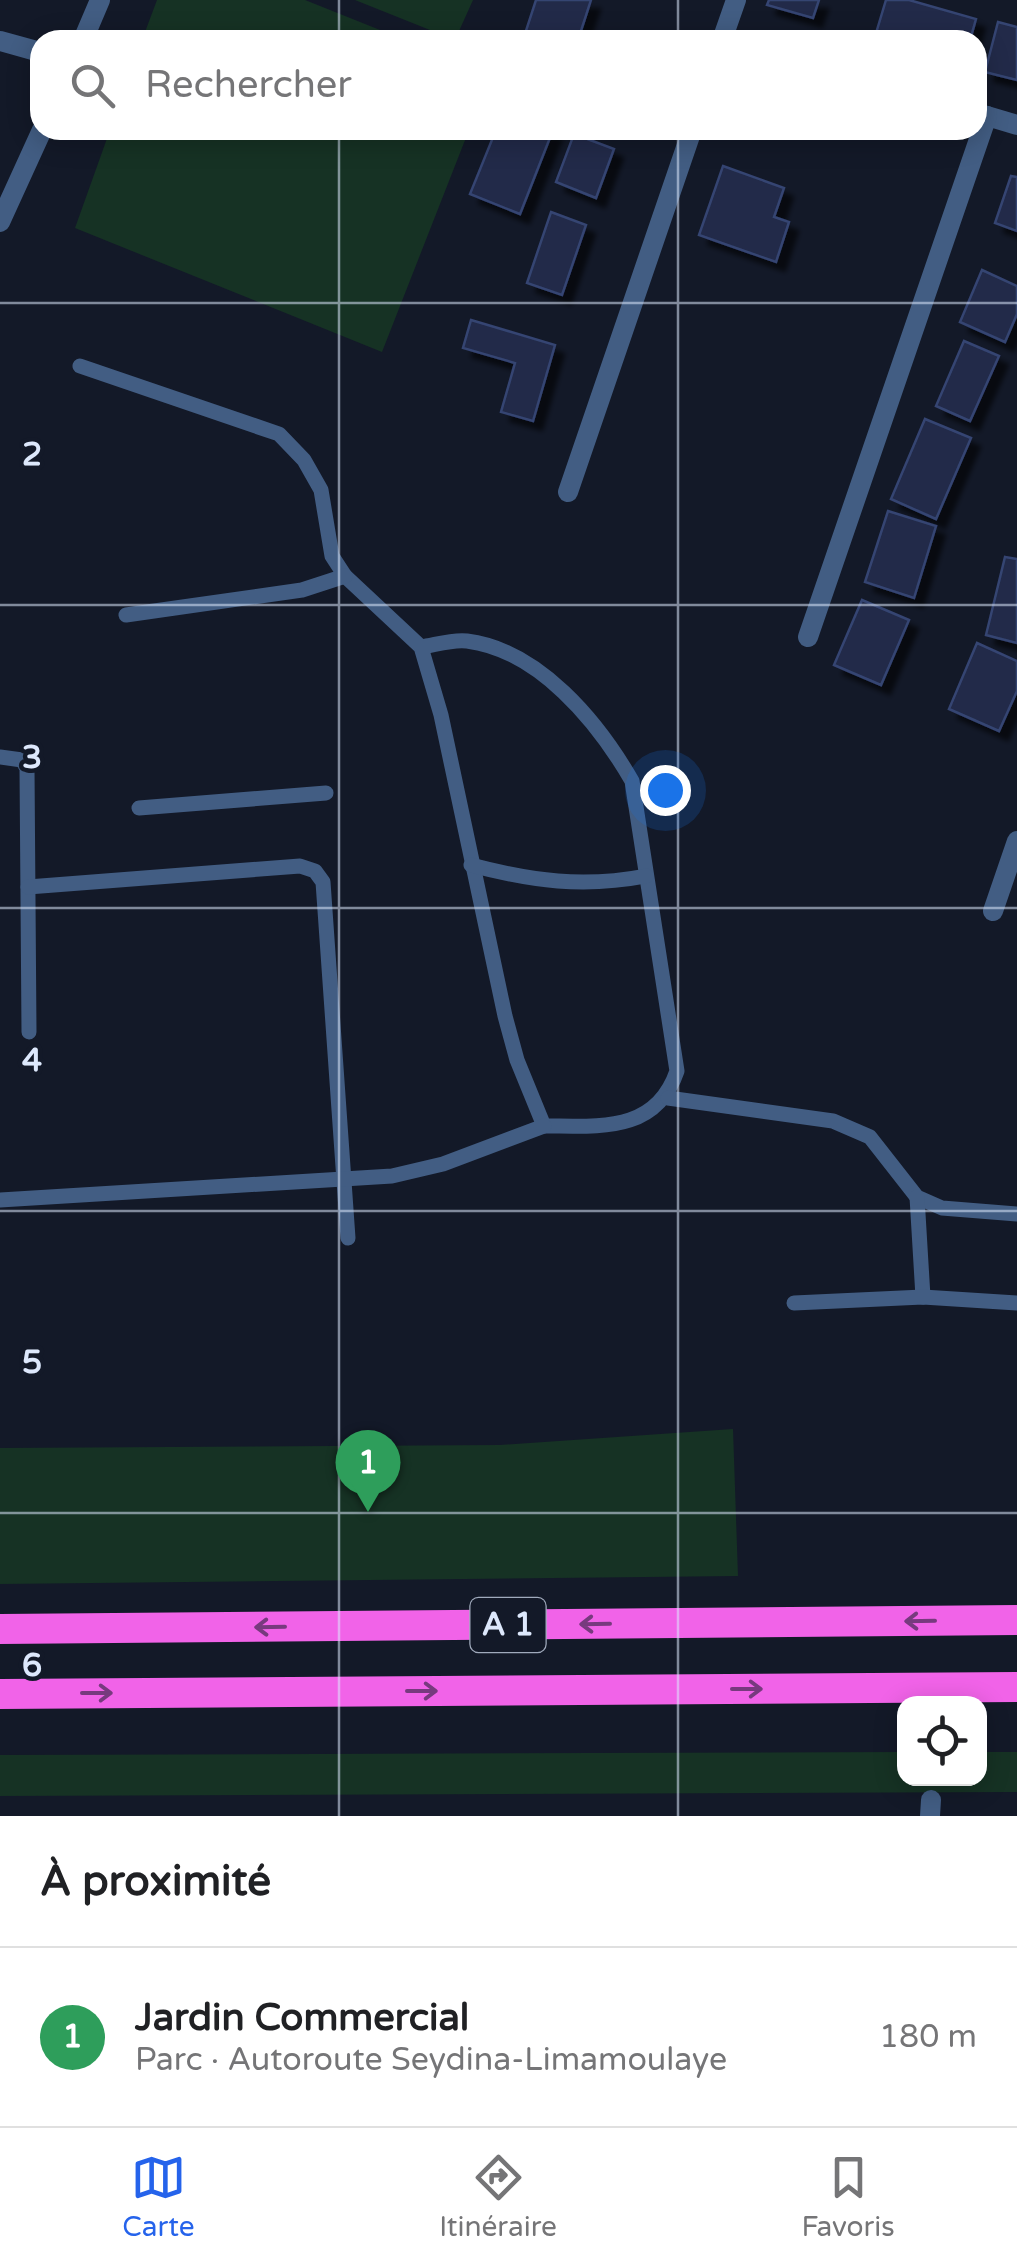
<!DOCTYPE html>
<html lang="fr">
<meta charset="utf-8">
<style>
body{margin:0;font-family:"Varela Round",sans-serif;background:#f2f2f2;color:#202124}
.controls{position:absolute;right:30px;bottom:30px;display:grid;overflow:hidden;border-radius:20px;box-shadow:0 5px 25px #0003}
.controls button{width:90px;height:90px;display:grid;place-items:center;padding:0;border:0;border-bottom:2px solid #e0e0e0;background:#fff;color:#202124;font:50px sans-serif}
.you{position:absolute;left:665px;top:790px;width:35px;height:35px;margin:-25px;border:8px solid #fff;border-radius:50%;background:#1a73e8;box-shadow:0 0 0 15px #1a73e833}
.badge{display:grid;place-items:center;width:65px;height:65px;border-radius:50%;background:#2563eb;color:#fff;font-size:32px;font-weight:700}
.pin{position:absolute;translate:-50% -82px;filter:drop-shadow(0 2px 5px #0008)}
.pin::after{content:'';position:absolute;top:52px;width:35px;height:30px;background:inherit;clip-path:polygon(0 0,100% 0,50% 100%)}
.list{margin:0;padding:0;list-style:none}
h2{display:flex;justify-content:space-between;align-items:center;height:130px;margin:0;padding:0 40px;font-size:42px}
h2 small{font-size:32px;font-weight:400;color:#757577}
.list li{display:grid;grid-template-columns:65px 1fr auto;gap:30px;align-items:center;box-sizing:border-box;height:180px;padding:0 40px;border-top:2px solid #e0e0e0}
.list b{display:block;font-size:38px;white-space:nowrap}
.list p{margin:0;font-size:32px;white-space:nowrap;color:#757577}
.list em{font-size:32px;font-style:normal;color:#757577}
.icon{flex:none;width:55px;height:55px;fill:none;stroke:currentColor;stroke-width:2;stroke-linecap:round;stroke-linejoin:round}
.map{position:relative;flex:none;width:1017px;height:1816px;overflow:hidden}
.search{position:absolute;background:#fff;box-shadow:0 5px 25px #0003;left:30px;right:30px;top:30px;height:110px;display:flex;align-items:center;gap:25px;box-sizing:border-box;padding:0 35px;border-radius:30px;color:#757577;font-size:38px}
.sheet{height:310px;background:#fff}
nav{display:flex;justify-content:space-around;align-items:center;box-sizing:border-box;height:140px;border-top:2px solid #e0e0e0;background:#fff;font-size:28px;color:#757577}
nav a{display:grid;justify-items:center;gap:5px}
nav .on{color:#2563eb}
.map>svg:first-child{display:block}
</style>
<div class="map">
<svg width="1017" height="1816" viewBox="0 0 1017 1816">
<defs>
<filter id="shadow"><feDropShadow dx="9" dy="9" stdDeviation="2.5" flood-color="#0009"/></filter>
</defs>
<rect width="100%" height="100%" fill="#131928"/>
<!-- green -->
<g fill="#163224">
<path d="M157 0H305L405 40H142Z"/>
<path d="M355 0H473L455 40Z"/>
<path d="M110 130H469L382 352 75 228Z"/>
<path d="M733 1429 738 1576 0 1584V1448L500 1445Z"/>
<path d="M904 1752V1778H980V1752H1017V1792L0 1796V1755Z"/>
</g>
<!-- building -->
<g fill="#212a48" stroke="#354472" stroke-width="2.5" filter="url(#shadow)">
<path d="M536 0H591L578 40H523Z"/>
<path d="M769 0H819L813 18 767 5Z"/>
<path d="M886 0H909L976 19 970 40H874Z"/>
<path d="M998 22 1017 27V80L985 72Z"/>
<path d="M496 130H553L520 214 470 194Z"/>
<path d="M574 134 614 149 596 198 556 182Z"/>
<path d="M723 166 784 188 774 217 789 222 776 262 699 235Z"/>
<path d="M1011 176 1017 177V231L995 223Z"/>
<path d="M551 212 586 225 562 295 527 283Z"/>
<path d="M982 270 1017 286V314L1005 342 960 322Z"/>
<path d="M471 320 555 345 533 421 501 412 515 363 463 348Z"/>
<path d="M964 341 999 356 970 421 936 406Z"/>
<path d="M925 419 971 438 936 519 891 499Z"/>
<path d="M888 511 936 526 914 598 865 582Z"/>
<path d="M1005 557 1017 559V643L986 635Z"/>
<path d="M862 600 909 620 881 685 834 665Z"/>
<path d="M977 643 1017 661V691L999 731 949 709Z"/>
</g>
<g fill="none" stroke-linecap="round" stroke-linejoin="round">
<!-- service -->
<g stroke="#425d83" stroke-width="15">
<path d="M80 366 279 434 304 460 321 490 332 556 345 576 421 647 441 715 505 1016 517 1060 544 1126C600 1126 656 1133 677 1071L632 781C598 722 539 650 467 641 453 639 435 645 421 647"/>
<path d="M126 615 302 590 345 576"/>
<path d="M0 757 22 760 27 768 29 1032"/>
<path d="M139 808 326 793"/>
<path d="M471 865C532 881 583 888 646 876"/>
<path d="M28 887 300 866 315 871 323 882 348 1238"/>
<path d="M668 1098 833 1121 870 1137 917 1197 942 1208 1017 1214"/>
<path d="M917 1197 923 1297"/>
<path d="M0 1200 392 1176 443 1164 544 1126"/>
<path d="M794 1303 923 1297 1017 1303"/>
</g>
<!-- minor -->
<g stroke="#425d83" stroke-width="20">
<path d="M83 40 100 0"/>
<path d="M722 40 736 0"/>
<path d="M0 41 40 52"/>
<path d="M977 113 1017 125"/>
<path d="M0 222 42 130"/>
<path d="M568 492 692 130"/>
<path d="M808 637 987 116"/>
<path d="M993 911 1017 841"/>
<path d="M930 1816 931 1800"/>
</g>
<!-- motorway -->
<g stroke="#f163e8" stroke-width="30">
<path d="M0 1629 1017 1620"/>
<path d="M0 1694 1017 1687"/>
</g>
</g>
<!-- one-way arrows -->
<defs><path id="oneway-shaft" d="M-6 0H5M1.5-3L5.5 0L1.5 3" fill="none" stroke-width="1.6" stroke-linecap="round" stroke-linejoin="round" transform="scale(2.5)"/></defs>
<g stroke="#773a7e">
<use href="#oneway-shaft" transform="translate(920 1621) rotate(179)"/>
<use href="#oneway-shaft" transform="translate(595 1624) rotate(179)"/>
<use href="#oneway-shaft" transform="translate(270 1627) rotate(179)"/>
<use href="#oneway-shaft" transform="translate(747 1689)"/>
<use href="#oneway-shaft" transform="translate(422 1691)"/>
<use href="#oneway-shaft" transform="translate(97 1693)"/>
</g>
<!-- grid -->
<path fill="none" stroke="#dde8fc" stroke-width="2.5" stroke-opacity="0.55" d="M339 0V40M678 0V40M339 130V1816M678 130V1816M0 303H1017M0 605H1017M0 908H1017M0 1211H1017M0 1513H1017"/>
<g text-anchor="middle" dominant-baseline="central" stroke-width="9" stroke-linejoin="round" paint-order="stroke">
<!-- shield labels -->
<rect fill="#131928" stroke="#a0aabc" stroke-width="2.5" x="470.5" y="1598" width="75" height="54" rx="8"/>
<g font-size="32" font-weight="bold" fill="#dde8fc">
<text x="508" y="1625">A 1</text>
</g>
</g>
<g font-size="32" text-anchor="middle" font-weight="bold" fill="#dde8fc" stroke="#131928" stroke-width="9" stroke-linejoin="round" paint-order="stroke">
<text x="32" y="465">2</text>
<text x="32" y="768">3</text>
<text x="32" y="1071">4</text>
<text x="32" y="1373">5</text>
<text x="32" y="1676">6</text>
</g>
</svg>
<div class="controls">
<button><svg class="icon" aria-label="locate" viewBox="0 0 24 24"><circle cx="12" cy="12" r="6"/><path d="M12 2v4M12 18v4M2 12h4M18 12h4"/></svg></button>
</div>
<div class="you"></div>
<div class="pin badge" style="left:368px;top:1512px;background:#2e9e5b">1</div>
<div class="search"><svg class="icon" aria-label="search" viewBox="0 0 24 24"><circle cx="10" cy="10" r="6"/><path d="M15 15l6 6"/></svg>Rechercher</div>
</div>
<section class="sheet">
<h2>À proximité<small></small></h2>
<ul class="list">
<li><span class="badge" style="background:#2e9e5b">1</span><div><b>Jardin Commercial</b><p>Parc · Autoroute Seydina-Limamoulaye</p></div><em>180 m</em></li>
</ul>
</section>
<nav>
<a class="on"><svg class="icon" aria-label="map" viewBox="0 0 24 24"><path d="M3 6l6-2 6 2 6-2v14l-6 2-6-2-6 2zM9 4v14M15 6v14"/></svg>Carte</a>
<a><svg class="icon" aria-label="directions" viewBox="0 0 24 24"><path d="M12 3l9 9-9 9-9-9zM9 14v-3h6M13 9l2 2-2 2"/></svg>Itinéraire</a>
<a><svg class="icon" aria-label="saved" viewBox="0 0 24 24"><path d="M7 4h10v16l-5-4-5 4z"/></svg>Favoris</a>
</nav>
